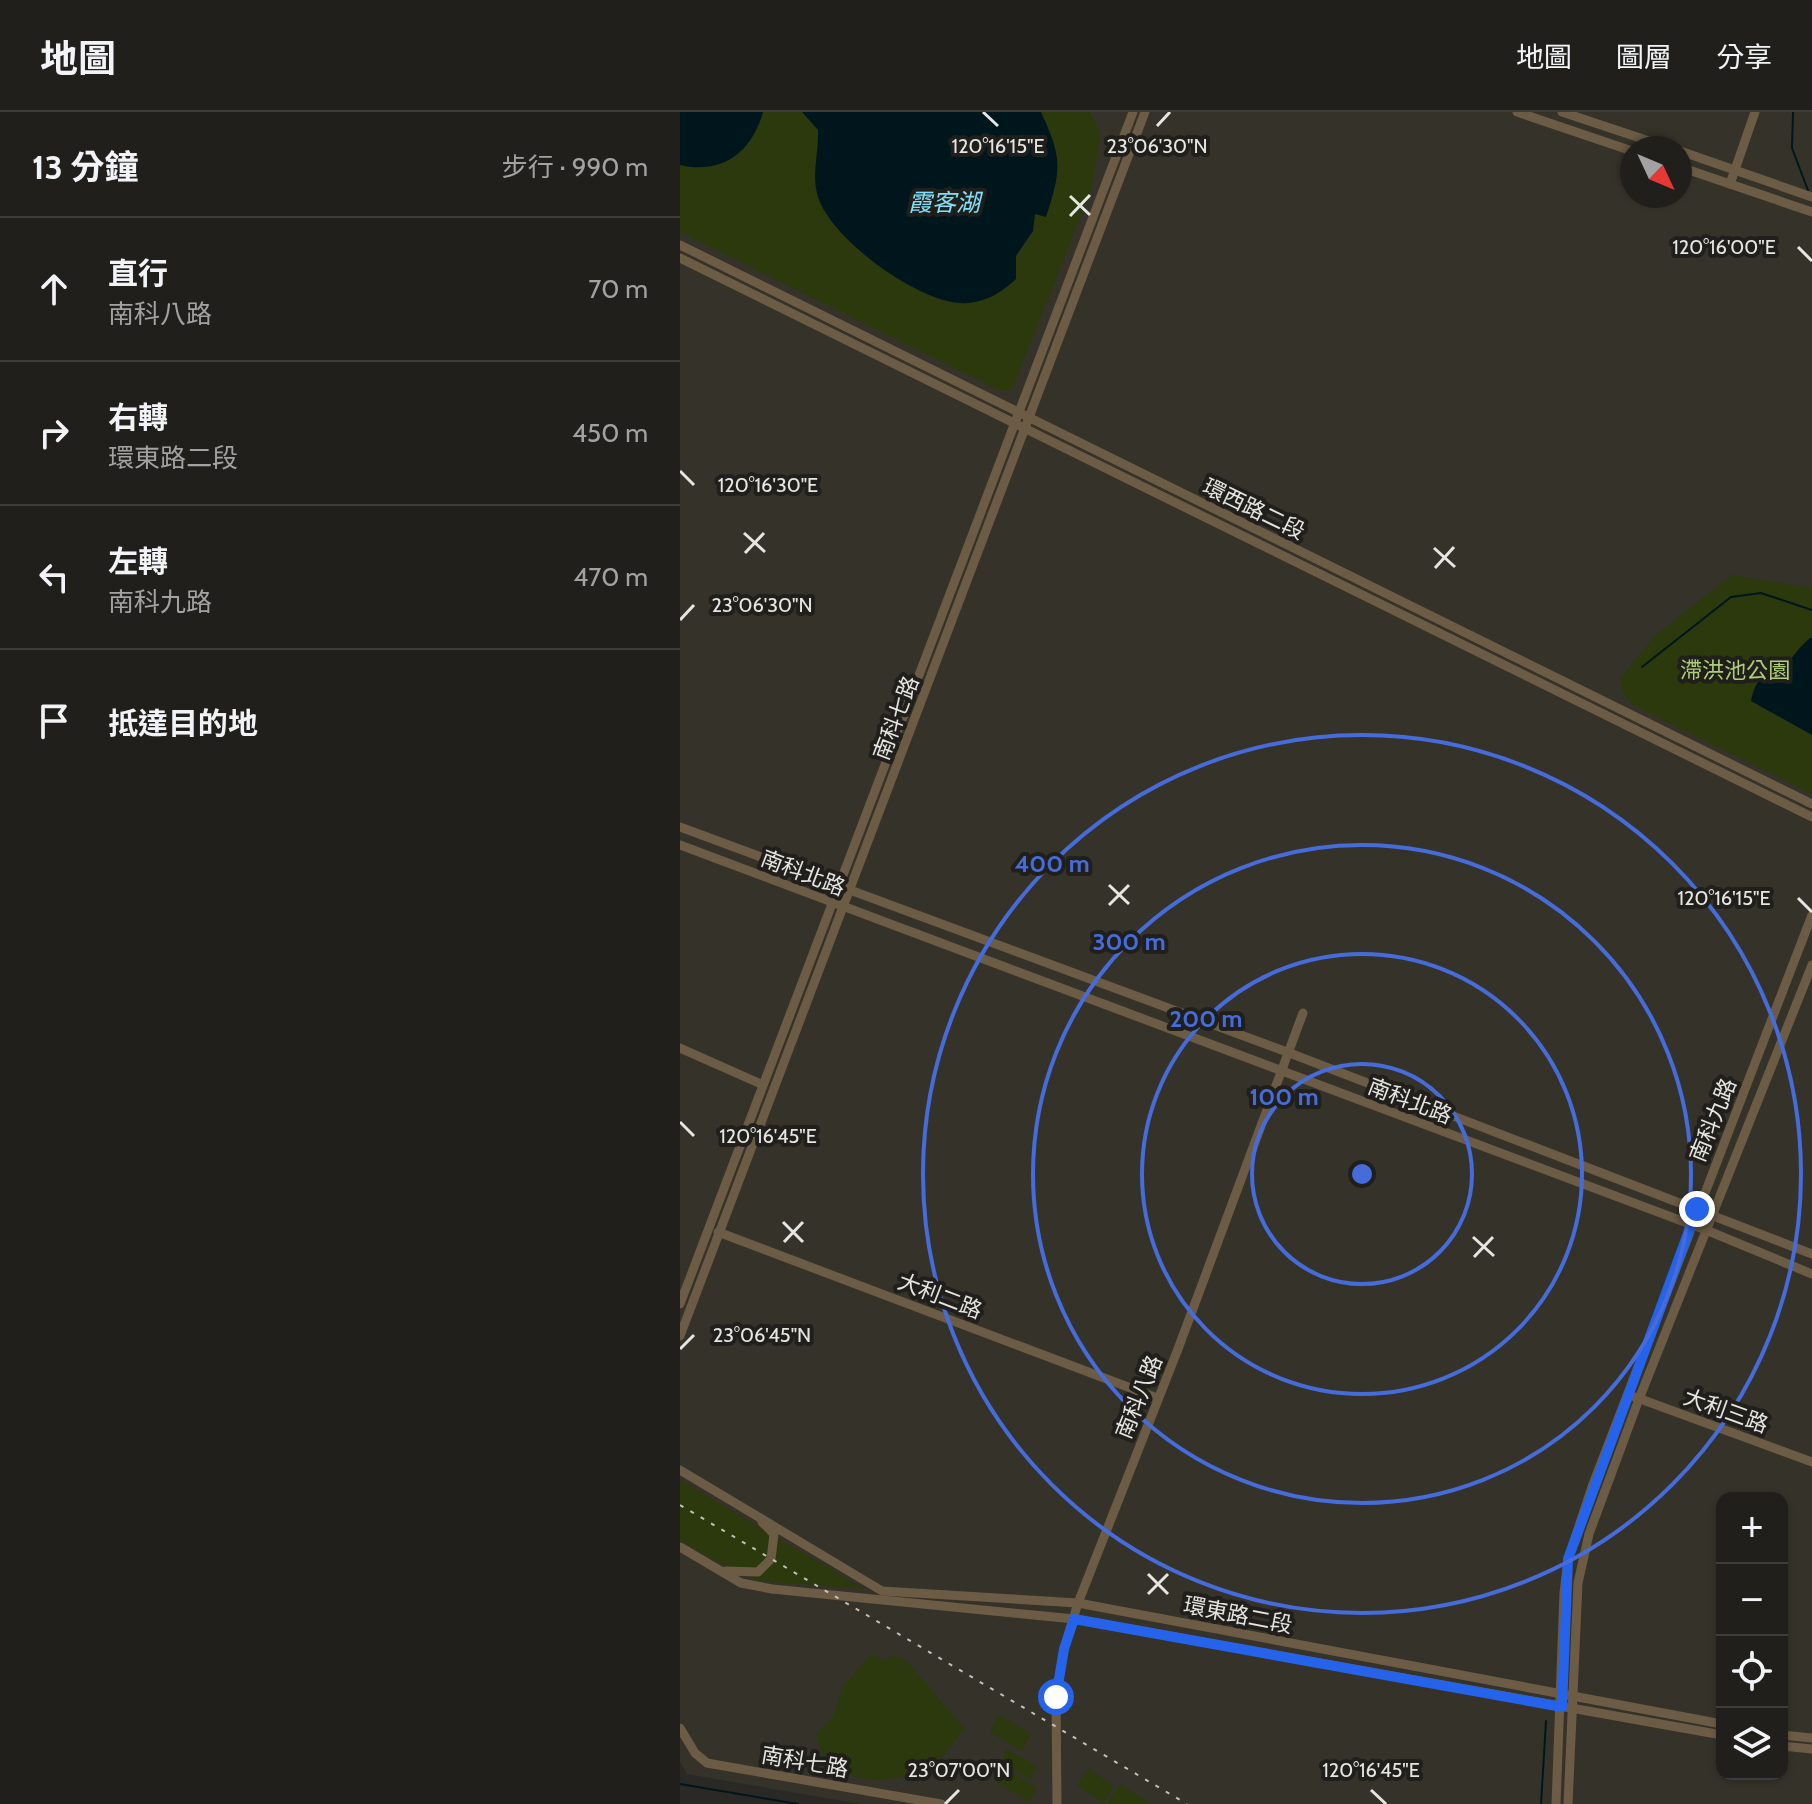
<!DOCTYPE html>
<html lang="zh-TW">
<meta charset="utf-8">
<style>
body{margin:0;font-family:Cabin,"Noto Sans TC",sans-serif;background:#2d2c29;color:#f1f3f6}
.controls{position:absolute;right:24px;bottom:24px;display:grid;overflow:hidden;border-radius:16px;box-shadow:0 2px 6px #0004}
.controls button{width:72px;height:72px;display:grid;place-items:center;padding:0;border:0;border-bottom:2px solid #3d3d3b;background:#201f1c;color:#f1f3f6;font:40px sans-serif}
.compass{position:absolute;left:940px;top:24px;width:72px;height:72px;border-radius:50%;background:#201f1c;box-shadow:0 2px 6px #0004;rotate:134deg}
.stop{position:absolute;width:24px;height:24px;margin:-18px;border:6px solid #2563eb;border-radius:50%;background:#fff}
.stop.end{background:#2563eb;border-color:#fff;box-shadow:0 2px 8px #0008}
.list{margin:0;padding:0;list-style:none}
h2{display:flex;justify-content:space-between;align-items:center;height:104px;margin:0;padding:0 32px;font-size:34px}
h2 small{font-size:26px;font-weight:400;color:#a2a2a3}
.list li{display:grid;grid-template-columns:52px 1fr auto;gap:24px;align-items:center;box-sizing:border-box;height:144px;padding:0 32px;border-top:2px solid #3d3d3b}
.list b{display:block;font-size:30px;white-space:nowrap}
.list p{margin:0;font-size:26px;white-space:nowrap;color:#a2a2a3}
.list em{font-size:26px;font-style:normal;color:#a2a2a3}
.icon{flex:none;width:44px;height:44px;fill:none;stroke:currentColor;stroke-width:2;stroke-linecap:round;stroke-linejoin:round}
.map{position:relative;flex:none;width:1132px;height:1692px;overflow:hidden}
header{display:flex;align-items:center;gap:48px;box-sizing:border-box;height:112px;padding:0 40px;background:#201f1c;border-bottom:2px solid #3d3d3b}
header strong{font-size:38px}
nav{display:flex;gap:44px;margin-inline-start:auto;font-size:28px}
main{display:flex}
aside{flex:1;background:#201f1c}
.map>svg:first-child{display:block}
</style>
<header>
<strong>地圖</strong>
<nav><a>地圖</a><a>圖層</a><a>分享</a></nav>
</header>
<main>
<aside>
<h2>13 分鐘<small>步行 · 990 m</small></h2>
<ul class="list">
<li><svg class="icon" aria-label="ahead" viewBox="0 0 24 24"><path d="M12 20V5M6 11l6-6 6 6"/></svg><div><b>直行</b><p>南科八路</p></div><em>70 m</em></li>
<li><svg class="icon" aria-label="right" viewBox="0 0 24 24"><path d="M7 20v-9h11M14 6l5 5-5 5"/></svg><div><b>右轉</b><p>環東路二段</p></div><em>450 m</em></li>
<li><svg class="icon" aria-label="left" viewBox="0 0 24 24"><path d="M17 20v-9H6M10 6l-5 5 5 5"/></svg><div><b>左轉</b><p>南科九路</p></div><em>470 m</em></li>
<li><svg class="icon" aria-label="arrive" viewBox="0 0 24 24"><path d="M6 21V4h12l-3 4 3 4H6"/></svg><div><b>抵達目的地</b></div></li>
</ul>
</aside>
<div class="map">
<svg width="1132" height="1692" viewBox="0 0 1132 1692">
<rect width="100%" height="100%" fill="#2a2925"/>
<!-- built -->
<path fill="#353329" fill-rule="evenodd" d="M0 0H1132V1692H180L7 1662 0 1650ZM952 36H1000V84H952ZM1042 1386H1102V1662H1042Z"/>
<!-- green -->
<g fill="#2b390d">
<path d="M0 0H410L420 21 412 76 332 277 321 279 0 120Z"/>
<path d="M1052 463 1132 476V682L953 593 943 581 940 566 976 523Z"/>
<path d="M0 1368 184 1477 81 1469 33 1448 0 1428Z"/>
<path d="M192 1542 205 1549 212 1544 226 1548 284 1616C277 1626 270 1638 260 1646 224 1676 147 1680 136 1623L153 1605 163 1574Z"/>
<path d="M319 1603 351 1622 342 1639 310 1620Z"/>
<path d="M327 1637 357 1654 350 1668 321 1650Z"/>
<path d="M324 1655 357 1676 349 1690 315 1669Z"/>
<path d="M408 1656 434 1674 424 1691 397 1674Z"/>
<path d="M440 1672 471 1692H428Z"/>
</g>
<!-- water -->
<g fill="#00161d">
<path d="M0 0H83C72 40 42 63 0 53Z"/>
<path d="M122 0H361C382 46 382 56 366 105L355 102 353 119 336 144V167C322 180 308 189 288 191 242 195 151 127 138 85 131 62 139 41 138 18Z"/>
<path d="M1130 526H1132V623L1071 589C1078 555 1089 571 1104 555 1113 545 1120 534 1130 526Z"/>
</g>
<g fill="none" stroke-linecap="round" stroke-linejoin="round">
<!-- stream -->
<g stroke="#00161d" stroke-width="2">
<path d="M1113 0 1112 36 1129 81"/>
<path d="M962 555 1051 485 1081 481 1132 498"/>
<path d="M0 1672 118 1692"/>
<path d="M861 1692 866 1609"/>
</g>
<!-- minor -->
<g stroke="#6d5c45" stroke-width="9">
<path d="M837 0 952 39"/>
<path d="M882 0 990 36"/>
<path d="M1000 39 1132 85"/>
<path d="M1000 55 1132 100"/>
<path d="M1050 72 1075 0"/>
<path d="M0 133 1132 692"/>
<path d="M0 146 1132 705"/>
<path d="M0 715 607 940 1132 1142"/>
<path d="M0 733 1026 1118 1132 1162"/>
<path d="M0 936 81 972"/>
<path d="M38 1120 477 1286"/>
<path d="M0 1192 453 0"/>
<path d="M0 1224 465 0"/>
<path d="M955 1285 1132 1350"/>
<path d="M0 1358 202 1479 398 1491 1042 1612"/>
<path d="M0 1435 61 1471 92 1477 394 1507 1042 1623"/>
<path d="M46 1459 78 1460 91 1447 94 1422 82 1410"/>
<path d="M0 1616 15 1641 27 1651 261 1692"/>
<path d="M1102 1623 1132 1626"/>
<path d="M1102 1634 1132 1637"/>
<path d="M377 1692 376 1585 384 1537 398 1491 498 1237 623 901"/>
<path d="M876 1692 884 1481 888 1447 913 1372 1132 803"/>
<path d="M888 1692 898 1471 909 1422 959 1287 1132 853"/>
</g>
<!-- rail -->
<path stroke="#c1c1bd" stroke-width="2" stroke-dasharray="4 8" stroke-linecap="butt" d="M0 1393 507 1692"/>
</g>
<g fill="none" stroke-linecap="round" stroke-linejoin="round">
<!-- route -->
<path stroke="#2563eb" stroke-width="10" d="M376 1585 384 1537 394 1507 882 1595 888 1447 1017 1097"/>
</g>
<!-- ticks -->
<path fill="none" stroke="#e5e5e2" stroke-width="3" d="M303 0 318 14M477 14 490 0M390 84 410 103M390 104 410 83M1118 135 1132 149M0 359 14 373M64 421 85 440M754 436 775 455M65 441 84 421M755 456 774 435M0 508 14 493M429 773 449 792M1118 786 1132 800M429 793 449 773M0 1010 14 1024M103 1110 123 1130M793 1125 814 1144M104 1130 123 1110M794 1145 813 1125M0 1237 14 1223M468 1462 488 1482M468 1482 488 1462M691 1678 706 1692M265 1692 279 1678"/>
<!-- distance rings -->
<g fill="none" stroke="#456cda" stroke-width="4">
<circle cx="682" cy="1062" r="110"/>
<circle cx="682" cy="1062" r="220"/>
<circle cx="682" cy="1062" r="329"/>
<circle cx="682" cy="1062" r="439"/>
</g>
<g text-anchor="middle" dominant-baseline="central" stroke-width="8" stroke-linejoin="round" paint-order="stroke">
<!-- street labels -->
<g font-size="22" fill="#e5e5e2" stroke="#201f1c">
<text transform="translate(574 397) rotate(26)">環西路二段</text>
<text transform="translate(216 606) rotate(-69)">南科七路</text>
<text transform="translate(123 761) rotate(21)">南科北路</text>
<text transform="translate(730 989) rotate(21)">南科北路</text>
<text transform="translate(1033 1008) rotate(-68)">南科九路</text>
<text transform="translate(260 1184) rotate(21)">大利二路</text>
<text transform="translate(459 1285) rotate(-68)">南科八路</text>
<text transform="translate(1046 1299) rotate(20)">大利三路</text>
<text transform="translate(558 1503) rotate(11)">環東路二段</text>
<text transform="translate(125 1650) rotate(10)">南科七路</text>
</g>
<!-- park labels -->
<g font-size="22" fill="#aecf75" stroke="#201f1c">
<text x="1055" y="558">滯洪池公園</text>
</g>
<!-- water labels -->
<g font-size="24" font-style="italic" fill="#81e1fb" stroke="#201f1c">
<text x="264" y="90">霞客湖</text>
</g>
</g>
<g font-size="20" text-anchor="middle" fill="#e5e5e2" stroke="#201f1c" stroke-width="8" stroke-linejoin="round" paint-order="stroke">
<text x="318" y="41">120°16'15"E</text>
<text x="477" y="41">23°06'30"N</text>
<text x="1044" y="142">120°16'00"E</text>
<text x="88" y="380">120°16'30"E</text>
<text x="82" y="500">23°06'30"N</text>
<text x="1044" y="793">120°16'15"E</text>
<text x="88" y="1031">120°16'45"E</text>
<text x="82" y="1230">23°06'45"N</text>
<text x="279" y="1665">23°07'00"N</text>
<text x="691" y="1665">120°16'45"E</text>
</g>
<circle cx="682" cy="1062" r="12" fill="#456cda" stroke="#201f1c" stroke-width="4"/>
<g font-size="24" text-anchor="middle" font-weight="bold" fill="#456cda" stroke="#201f1c" stroke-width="8" stroke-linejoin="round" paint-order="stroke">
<text x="372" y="760">400 m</text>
<text x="449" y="838">300 m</text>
<text x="526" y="915">200 m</text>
<text x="604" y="993">100 m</text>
</g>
</svg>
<div class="controls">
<button>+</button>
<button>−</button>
<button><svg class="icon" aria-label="locate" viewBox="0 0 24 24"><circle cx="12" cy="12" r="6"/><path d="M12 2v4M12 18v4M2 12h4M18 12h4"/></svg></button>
<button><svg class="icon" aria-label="layers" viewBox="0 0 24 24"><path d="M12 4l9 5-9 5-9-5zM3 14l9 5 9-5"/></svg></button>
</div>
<svg class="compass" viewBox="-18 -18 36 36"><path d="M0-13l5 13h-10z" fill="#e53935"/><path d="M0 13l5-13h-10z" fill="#a2a2a3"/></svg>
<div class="stop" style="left:376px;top:1585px"></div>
<div class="stop end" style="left:1017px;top:1097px"></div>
</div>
</main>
